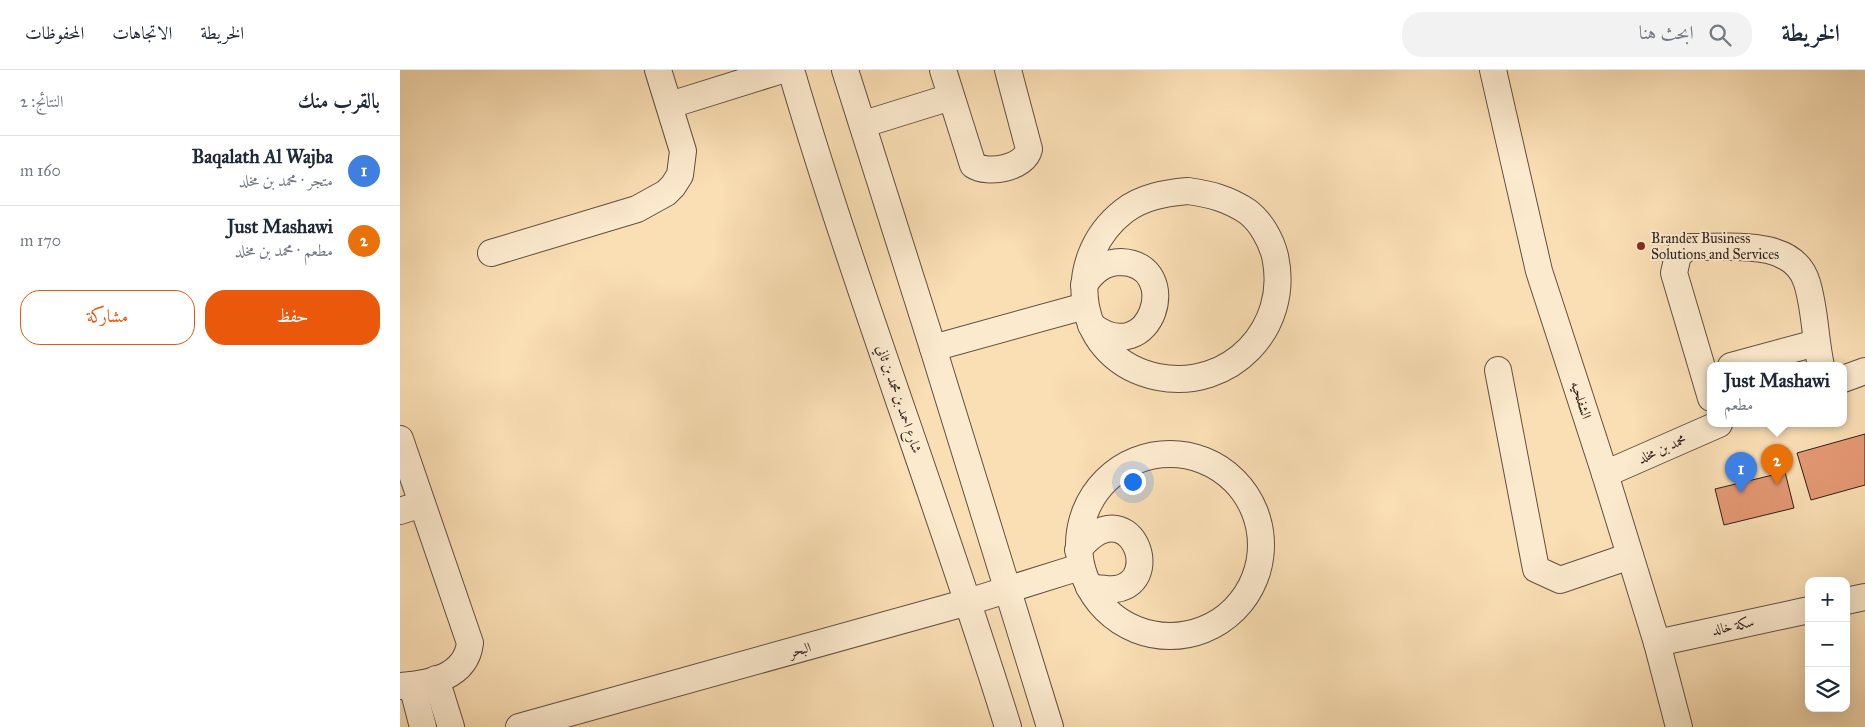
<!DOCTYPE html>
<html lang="ar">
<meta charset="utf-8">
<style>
body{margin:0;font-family:"IM FELL Great Primer",Amiri,serif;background:#f2f2f3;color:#1f2937;direction:rtl}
.controls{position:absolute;right:15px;bottom:15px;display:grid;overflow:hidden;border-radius:10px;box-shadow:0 5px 20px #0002}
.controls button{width:45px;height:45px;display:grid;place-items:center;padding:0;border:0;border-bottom:1px solid #e0e1e3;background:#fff;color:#1f2937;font:25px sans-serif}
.you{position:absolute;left:732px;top:411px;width:18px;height:18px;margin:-12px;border:4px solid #fff;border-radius:50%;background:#1a73e8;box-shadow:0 0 0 8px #1a73e833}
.badge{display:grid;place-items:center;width:32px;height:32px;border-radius:50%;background:#ea580c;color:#fff;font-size:16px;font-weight:700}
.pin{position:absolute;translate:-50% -41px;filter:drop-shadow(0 1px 2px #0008)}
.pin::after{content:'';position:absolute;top:26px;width:18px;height:15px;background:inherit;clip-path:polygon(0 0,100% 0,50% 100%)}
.popup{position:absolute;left:1307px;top:292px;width:140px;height:65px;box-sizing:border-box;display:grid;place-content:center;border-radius:10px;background:#fff;filter:drop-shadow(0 1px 4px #0005);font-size:16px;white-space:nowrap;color:#747a83}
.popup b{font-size:19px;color:#1f2937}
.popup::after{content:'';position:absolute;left:50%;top:100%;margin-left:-10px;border:10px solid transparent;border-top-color:#fff}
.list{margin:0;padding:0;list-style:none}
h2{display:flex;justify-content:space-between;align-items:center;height:65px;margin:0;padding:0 20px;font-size:21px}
h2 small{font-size:16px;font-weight:400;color:#747a83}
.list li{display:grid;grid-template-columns:32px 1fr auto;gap:15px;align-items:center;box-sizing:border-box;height:70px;padding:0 20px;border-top:1px solid #e0e1e3}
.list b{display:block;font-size:19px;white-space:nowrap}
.list p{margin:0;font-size:16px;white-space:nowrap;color:#747a83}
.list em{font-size:16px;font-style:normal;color:#747a83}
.actions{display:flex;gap:10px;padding:15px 20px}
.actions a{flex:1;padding:11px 0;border:1px solid #ea580c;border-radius:20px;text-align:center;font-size:18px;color:#ea580c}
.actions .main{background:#ea580c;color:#fff}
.icon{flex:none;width:28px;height:28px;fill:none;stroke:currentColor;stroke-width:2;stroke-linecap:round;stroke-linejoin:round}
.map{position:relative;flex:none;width:1465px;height:657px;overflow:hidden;direction:ltr}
header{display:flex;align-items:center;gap:30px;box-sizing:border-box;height:70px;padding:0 25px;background:#fff;border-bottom:1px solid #e0e1e3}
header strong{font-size:24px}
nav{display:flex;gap:28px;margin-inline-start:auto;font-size:18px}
.search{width:350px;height:45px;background:#f2f2f3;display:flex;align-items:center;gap:12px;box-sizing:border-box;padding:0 18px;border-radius:20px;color:#747a83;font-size:19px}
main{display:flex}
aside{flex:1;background:#fff}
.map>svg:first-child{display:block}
</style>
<header>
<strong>الخريطة</strong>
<div class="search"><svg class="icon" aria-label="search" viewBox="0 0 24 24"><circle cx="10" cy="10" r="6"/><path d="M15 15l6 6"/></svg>ابحث هنا</div>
<nav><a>الخريطة</a><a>الاتجاهات</a><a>المحفوظات</a></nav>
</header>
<main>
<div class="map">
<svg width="1465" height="657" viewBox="0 0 1465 657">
<rect width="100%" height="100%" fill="#fadeb4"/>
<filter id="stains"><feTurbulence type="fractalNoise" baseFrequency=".004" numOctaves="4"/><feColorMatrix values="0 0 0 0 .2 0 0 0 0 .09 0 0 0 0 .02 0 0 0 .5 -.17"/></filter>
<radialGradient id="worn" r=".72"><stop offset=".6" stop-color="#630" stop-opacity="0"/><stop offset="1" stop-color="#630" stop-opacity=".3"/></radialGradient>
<!-- building -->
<g fill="#e59975" stroke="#2e201a">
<path d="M1465 364V415L1411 430 1397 383Z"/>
<path d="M1385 402 1394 438 1324 455 1315 419Z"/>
</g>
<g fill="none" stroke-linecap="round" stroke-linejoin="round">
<!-- minor casing -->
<g stroke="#615040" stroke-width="28">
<g id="minor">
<path d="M391 0C456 221 540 437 608 657"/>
<path d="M445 0 533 278 650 657"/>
<path d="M543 0 573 95C588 105 625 98 629 79L608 0"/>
<path d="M1093 0 1139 201 1205 404 1257 573 1279 657"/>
<path d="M270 35 382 0"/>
<path d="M464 54 551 27"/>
<path d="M788 121C810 124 829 129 848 142 861 152 871 170 875 186 891 258 830 321 758 307 674 290 661 190 724 141 742 127 765 123 788 121Z"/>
<path d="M91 183 237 139 266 123 273 116 280 105 283 81 258 0"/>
<path d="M684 215C693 201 704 192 721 192 784 194 752 302 691 255"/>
<path d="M533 278 685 236"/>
<path d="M1331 296 1416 273"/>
<path d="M1098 300 1136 499 1160 510 1230 486"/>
<path d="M1443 309 1465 301"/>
<path d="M1311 328 1274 203 1278 185 1288 177C1326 178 1394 167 1407 213 1415 238 1415 269 1421 296"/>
<path d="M0 369 70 573C66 607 30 614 0 616"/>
<circle cx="770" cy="475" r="91"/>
<path d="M1205 404 1319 354"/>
<path d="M0 441 22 434"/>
<path d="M678 480C728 417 766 511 716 519 708 520 697 518 689 517"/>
<path d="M1446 531 1465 527"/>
<path d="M1257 573 1409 540"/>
<path d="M36 609 51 657"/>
<path d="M12 615 23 657"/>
<path d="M119 657 568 532 680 497"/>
</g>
</g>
<!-- minor -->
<use href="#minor" stroke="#fceace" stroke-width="26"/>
</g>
<!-- markers -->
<circle fill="#8f2418" stroke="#fceace" stroke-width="2" cx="1241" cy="176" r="5"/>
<g text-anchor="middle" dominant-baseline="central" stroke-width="4" stroke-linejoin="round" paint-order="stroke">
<!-- poi labels -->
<g font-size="14" fill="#2e201a" stroke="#fceace" text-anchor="start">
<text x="1251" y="168">Brandex Business<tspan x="1251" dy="16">Solutions and Services</tspan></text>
</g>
<!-- street labels -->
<g font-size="14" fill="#2e201a" stroke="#fceace">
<text transform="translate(499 329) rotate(71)">شارع احمد بن محمد بن ثاني</text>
<text transform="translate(1181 330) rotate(72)">الشفلحيه</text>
<text transform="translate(1262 379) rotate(-24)">محمد بن مخلد</text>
<text transform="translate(1333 556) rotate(-12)">سكة خالد</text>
<text transform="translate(400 580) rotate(-16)">البحر</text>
</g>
</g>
<rect width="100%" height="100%" filter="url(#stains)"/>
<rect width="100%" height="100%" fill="url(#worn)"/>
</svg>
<div class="controls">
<button>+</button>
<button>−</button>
<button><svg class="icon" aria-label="layers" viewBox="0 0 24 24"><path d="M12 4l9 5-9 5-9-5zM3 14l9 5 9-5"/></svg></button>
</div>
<div class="you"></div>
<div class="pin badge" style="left:1341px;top:423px;background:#3f7fe0">1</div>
<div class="pin badge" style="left:1377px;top:415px;background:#e8710a">2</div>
<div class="popup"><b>Just Mashawi</b>مطعم</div>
</div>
<aside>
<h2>بالقرب منك<small>النتائج: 2</small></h2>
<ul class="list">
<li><span class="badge" style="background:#3f7fe0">1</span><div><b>Baqalath Al Wajba</b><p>متجر · محمد بن مخلد</p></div><em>160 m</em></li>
<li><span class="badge" style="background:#e8710a">2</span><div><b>Just Mashawi</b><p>مطعم · محمد بن مخلد</p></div><em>170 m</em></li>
</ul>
<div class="actions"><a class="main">حفظ</a><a>مشاركة</a></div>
</aside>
</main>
